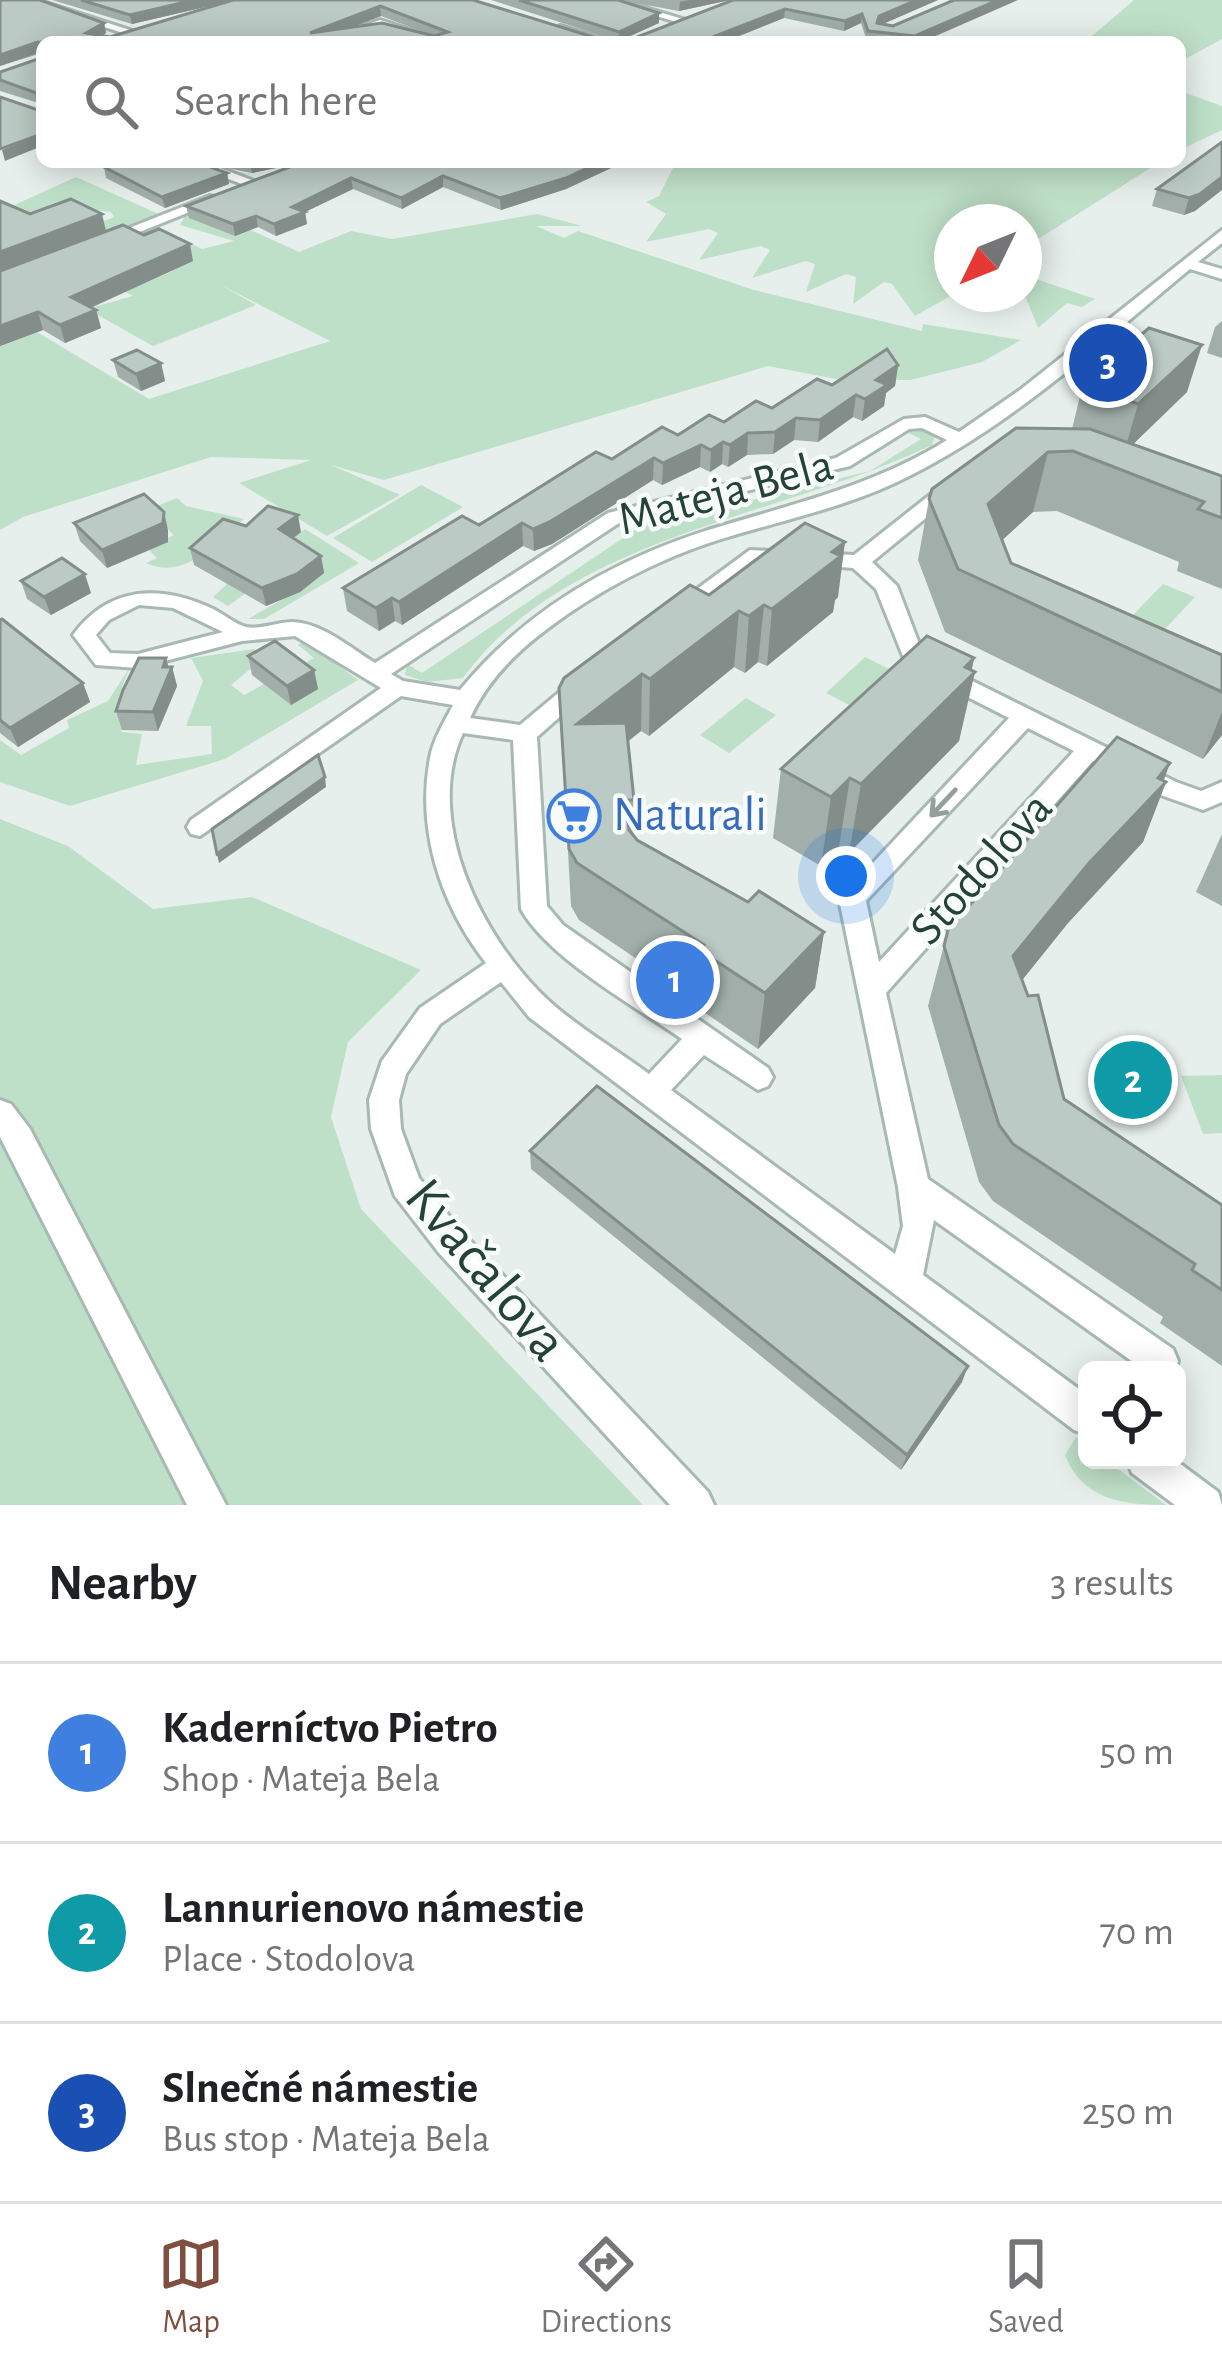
<!DOCTYPE html>
<meta charset="utf-8">
<style>
body{margin:0;font-family:"Alegreya Sans",sans-serif;background:#f6f6f6;color:#202124}
.controls{position:absolute;right:36px;bottom:36px;display:grid;overflow:hidden;border-radius:18px;box-shadow:0 6px 30px #0003}
.controls button{width:108px;height:108px;display:grid;place-items:center;padding:0;border:0;border-bottom:3px solid #e0e0e0;background:#fff;color:#202124;font:60px sans-serif}
.compass{position:absolute;left:934px;top:204px;width:108px;height:108px;border-radius:50%;background:#fff;box-shadow:0 6px 30px #0003;rotate:227deg}
.you{position:absolute;left:846px;top:876px;width:42px;height:42px;margin:-30px;border:9px solid #fff;border-radius:50%;background:#1a73e8;box-shadow:0 0 0 18px #1a73e833}
.badge{display:grid;place-items:center;width:78px;height:78px;border-radius:50%;background:#7f4e3f;color:#fff;font-size:39px;font-weight:700}
.pin{position:absolute;translate:-50% -50%;border:6px solid #fff;box-shadow:0 3px 12px #0006}
.list{margin:0;padding:0;list-style:none}
h2{display:flex;justify-content:space-between;align-items:center;height:156px;margin:0;padding:0 48px;font-size:51px}
h2 small{font-size:39px;font-weight:400;color:#757577}
.list li{display:grid;grid-template-columns:78px 1fr auto;gap:36px;align-items:center;box-sizing:border-box;height:180px;padding:0 48px;border-top:3px solid #e0e0e0}
.list b{display:block;font-size:45px;white-space:nowrap}
.list p{margin:0;font-size:39px;white-space:nowrap;color:#757577}
.list em{font-size:39px;font-style:normal;color:#757577}
.icon{flex:none;width:66px;height:66px;fill:none;stroke:currentColor;stroke-width:2;stroke-linecap:round;stroke-linejoin:round}
.map{position:relative;flex:none;width:1222px;height:1505px;overflow:hidden}
.search{position:absolute;background:#fff;box-shadow:0 6px 30px #0003;left:36px;right:36px;top:36px;height:132px;display:flex;align-items:center;gap:30px;box-sizing:border-box;padding:0 42px;border-radius:18px;color:#757577;font-size:45px}
.sheet{height:696px;background:#fff}
nav{display:flex;justify-content:space-around;align-items:center;box-sizing:border-box;height:168px;border-top:3px solid #e0e0e0;background:#fff;font-size:33px;color:#757577}
nav a{display:grid;justify-items:center;gap:6px}
nav .on{color:#7f4e3f}
.map>svg:first-child{display:block}
</style>
<div class="map">
<svg width="1222" height="1505" viewBox="0 0 1222 1505">
<rect width="100%" height="100%" fill="#e6efeb"/>
<!-- green -->
<g fill="#bfe0c8">
<path d="M1134 0H1222V39L1180 62V42H1085Z"/>
<path d="M1180 91 1222 106V130L1180 150Z"/>
<path d="M688 162H1160L1024 248V222H952L954 294 915 316 892 284 884 282 853 304 856 277 846 274 806 292 815 264 806 261 752 278 770 250 761 246 699 260 718 233 709 229 646 242 666 214 646 202 659 196 673 168Z"/>
<path d="M76 177 161 215 112 234 94 225 114 217 111 212 80 208 56 223 92 241 84 245 10 207Z"/>
<path d="M202 208 299 252 351 231 392 239 537 214 582 226H536L564 238 578 231 754 290 922 331 923 324 1021 340 982 362 911 380H841L768 366 384 480 331 465 400 495 327 536 239 483 311 460 211 457 23 517 0 530V310L149 399 330 341 219 284 256 305 153 346 32 278 94 307 133 296 101 278 140 285 173 271 141 255 177 261 192 255 143 231 161 229 202 249 234 241 180 225 186 214Z"/>
<path d="M1024 275 1095 299 1082 307 1067 303 1038 328 1024 293Z"/>
<path d="M927 430 936 434 932 445C781 518 569 534 463 678L427 682 405 675 407 664 422 673 638 528 870 471 921 439 906 432Z"/>
<path d="M421 485 463 507 372 562 333 538Z"/>
<path d="M177 498 186 506 244 519C216 543 185 581 146 563L157 558 147 548 174 535 147 510Z"/>
<path d="M305 529 359 563 264 619H248L311 583 246 593 228 606 213 597 285 531 298 534Z"/>
<path d="M1163 584 1195 597 1164 630 1132 616Z"/>
<path d="M305 641 358 680 225 759 70 806 0 782V740L21 755 69 728 67 720 108 701 130 667 122 687 139 686 121 732 142 734 136 765 212 754 211 726H186L203 681 191 658 254 649 261 660 231 685 244 695 264 684 291 705 292 670 314 658 298 645Z"/>
<path d="M865 657 897 673 857 709 826 693Z"/>
<path d="M746 698 776 715 729 753 700 735Z"/>
<path d="M0 819 68 846 153 909 252 897 421 970 348 1042 331 1117 361 1209 643 1505H0Z"/>
<path d="M1222 1075V1133L1203 1134 1181 1076Z"/>
<path d="M1076 1437 1087 1445V1460H1106L1166 1505C1124 1505 1082 1500 1065 1455Z"/>
</g>
<g fill="none" stroke-linecap="round" stroke-linejoin="round">
<!-- minor casing -->
<g stroke="#a8b8b2" stroke-width="6">
<g id="minor">
<path d="M20 0H37L136 32 126 34Z"/>
<path d="M603 0H620L689 21 683 24Z"/>
<path d="M380 20 442 40 444 42C421 42 396 25 375 28 354 32 338 42 316 42Z"/>
<path d="M560 26 608 40 610 42H592L556 31Z"/>
<path d="M183 162H204L262 184 250 187Z"/>
<path d="M210 196 222 199 112 243 99 240Z"/>
<path d="M1222 230V243L1198 262 1222 269V279L1190 269C1101 343 1013 424 909 476 849 507 782 520 718 540 656 560 599 590 547 629 516 652 487 681 470 718L520 725 574 680H590L593 685 590 690 537 737 547 906 563 925 768 1068 773 1077 768 1086 758 1090 704 1055 671 1090 895 1254 903 1226 898 1187 839 899 1009 718 907 666 876 589 853 568 761 561 690 616H674L671 611 674 606 750 550 854 555 945 483H959V491L872 562 897 586 924 657 1176 782 1201 791 1222 782V802L1203 810 1158 794 1093 761 886 993 928 1179 1173 1349 1178 1361 1175 1370H1139L1140 1367 934 1220 923 1275 1087 1395V1435L1074 1430 529 1017 501 982 440 1024 406 1074 399 1100 401 1129 419 1178 461 1231 708 1492 714 1505H670L439 1253 395 1196 371 1129 369 1100 382 1061 420 1008 486 963C440 904 415 827 431 753 436 734 445 721 453 705L401 696 200 836 191 834 187 827 191 820 381 688 295 636 242 641 138 668 96 665 73 635C109 586 160 584 213 609 223 614 235 624 246 627 260 630 278 622 292 622 323 623 350 648 375 663L608 513 836 458 904 419 925 417 959 432 1020 390ZM922 428 947 440C872 487 788 505 705 531 609 562 524 612 460 690L403 681 391 674 622 521 850 466 909 429ZM139 605 173 608 223 632 138 654 110 653 96 635 109 620ZM1028 728 1074 751 879 962 866 901ZM463 733 513 740 521 909C548 958 635 1006 682 1039L649 1074C617 1050 580 1029 550 1002 483 941 422 821 463 733Z"/>
<path d="M0 1100 11 1104 30 1129 226 1505H187L0 1137Z"/>
<path d="M1127 1460H1175L1218 1492 1222 1505H1175L1132 1473Z"/>
</g>
</g>
<!-- minor -->
<use href="#minor" fill="#fff" fill-rule="evenodd"/>
</g>
<!-- wall -->
<g fill="#a1aea9" fill-rule="evenodd">
<path d="M0 0 104 23 106 33 101 35 110 37 227 2 132 24 52 0H473L590 36V42H42V53L0 66ZM381 16 432 35 352 27Z"/>
<path d="M491 0H618L659 23 619 41Z"/>
<path d="M619 0H730L679 11Z"/>
<path d="M733 0H938L883 24 893 26 954 0 922 42 867 41 861 23 844 31 784 18 724 42H637V37Z"/>
<path d="M42 54V104L0 91V72L41 58Z"/>
<path d="M1222 142 1195 211 1184 215 1152 206 1157 189Z"/>
<path d="M198 162H624L566 189 501 210 443 187 402 209 353 189 305 212 307 224 276 236 258 227 235 236 189 218 186 206 299 163 252 173Z"/>
<path d="M104 167 227 173 229 184 165 208 106 178Z"/>
<path d="M193 261 91 308 96 310 101 328 65 343 43 330 0 346V271Z"/>
<path d="M1222 321V358L1207 353 1215 327Z"/>
<path d="M113 360 161 363 165 381 141 391 118 377Z"/>
<path d="M898 365 895 386 886 393 884 406 862 421 853 417 818 442 794 440 773 454 747 455 728 467 722 464 710 472 700 467 662 485 653 480 552 544 534 551 523 546 402 625 395 621 379 631 347 611 343 588 612 459 678 435 772 408 832 385Z"/>
<path d="M1083 384 1187 392 1133 444 1222 476V589L1177 571 1179 562 1057 511 1033 512 1002 540 1011 563 1222 655V735L1203 759 945 632 918 560 929 499 1072 429Z"/>
<path d="M74 523 168 530V542L107 568 80 541Z"/>
<path d="M246 526 301 532 293 538 321 556 324 573 300 592 266 606 194 565 190 548Z"/>
<path d="M21 581 91 593 51 615 27 599Z"/>
<path d="M709 595 838 597 835 600 833 612 767 666 758 662 745 673 734 667 649 736 641 731 628 741 634 800V836L637 840 748 902 824 932 815 988 758 1049 695 1006 696 999 579 920 571 906 559 688Z"/>
<path d="M0 620 83 683 90 702 18 747 0 733Z"/>
<path d="M248 656 314 670 318 689 291 705 252 675Z"/>
<path d="M974 658 959 741 849 853 839 847 821 866 773 838 781 769Z"/>
<path d="M169 667H172L177 686 158 731 122 730 116 711Z"/>
<path d="M1164 781 1166 782 1143 842 1068 923 1022 980 1064 1099 1222 1205V1366L1160 1323 1163 1317 993 1201 979 1182 928 1006 948 930Z"/>
<path d="M1222 834V906L1196 892Z"/>
<path d="M530 1151 962 1382 901 1470 531 1169Z"/>
</g>
<!-- shaded-wall -->
<g fill="#838d89">
<path d="M194 0H235L132 24 130 15Z"/>
<path d="M689 0H730L679 11 680 2Z"/>
<path d="M917 0H938L878 26 876 32 879 16Z"/>
<path d="M998 0H1018L922 42H914L915 36Z"/>
<path d="M380 6 381 16 314 42 310 33Z"/>
<path d="M785 9 784 18 724 42H700Z"/>
<path d="M659 13V23L619 41V32Z"/>
<path d="M862 14 861 23 844 31 845 21Z"/>
<path d="M104 23 106 33 90 42 86 33Z"/>
<path d="M38 42 41 52 0 66V55Z"/>
<path d="M42 134V146L5 161 2 150Z"/>
<path d="M253 162H306L252 173 250 163Z"/>
<path d="M600 162H624L566 189 501 210 500 198Z"/>
<path d="M227 173 229 184 165 208 162 197Z"/>
<path d="M443 176V187L402 209 401 198Z"/>
<path d="M1222 177V190L1195 211 1184 215 1189 198Z"/>
<path d="M351 178 353 189 305 212 307 224 276 236 274 224 292 207Z"/>
<path d="M102 214 106 231 0 271V252Z"/>
<path d="M256 216 258 227 235 236 233 224Z"/>
<path d="M190 244 193 261 76 314 71 297Z"/>
<path d="M96 310 101 328 65 343 60 325Z"/>
<path d="M38 312 43 330 0 346V326Z"/>
<path d="M1202 345 1187 392 1124 453 1138 404Z"/>
<path d="M161 363 165 381 141 391 136 374Z"/>
<path d="M898 365 895 386 886 393 884 406 862 421 865 399 876 380Z"/>
<path d="M856 395 853 417 818 442 820 420Z"/>
<path d="M796 418 794 440 773 454 775 432Z"/>
<path d="M748 433 747 455 728 467 730 445Z"/>
<path d="M723 442 722 464 710 472 711 450Z"/>
<path d="M701 445 700 467 662 485 663 463Z"/>
<path d="M1048 452 1033 512 975 565 988 504Z"/>
<path d="M654 458 653 480 552 544 534 551 533 529Z"/>
<path d="M164 512 168 530V542L107 568 102 550Z"/>
<path d="M298 515 301 532 283 546 279 529Z"/>
<path d="M522 523 523 546 402 625 399 602Z"/>
<path d="M845 542 838 597 835 600 833 612 767 666 772 609Z"/>
<path d="M321 556 324 573 300 592 266 606 262 588Z"/>
<path d="M85 574 91 593 51 615 44 597Z"/>
<path d="M392 598 395 621 379 631 376 608Z"/>
<path d="M764 605 758 662 745 673 749 616Z"/>
<path d="M739 611 734 667 649 736 650 679Z"/>
<path d="M166 658 170 672 172 667 177 686 158 731 153 712Z"/>
<path d="M974 658 970 677 975 672 959 741 849 853 861 784Z"/>
<path d="M314 670 318 689 291 705 287 686Z"/>
<path d="M642 674 641 731 578 781 577 724Z"/>
<path d="M83 683 90 702 18 747 10 728Z"/>
<path d="M1222 712V735L1203 759Z"/>
<path d="M1170 763 1161 788 1166 782 1143 842 1068 923 994 1015 1013 956Z"/>
<path d="M325 777 326 787 219 863 217 854Z"/>
<path d="M850 778 839 847 821 866 831 797Z"/>
<path d="M824 932 815 988 758 1049 765 993Z"/>
<path d="M968 1366 962 1382 901 1470 907 1455Z"/>
</g>
<!-- building -->
<g fill="#bbcac4" stroke="#838d89" stroke-width="3" fill-rule="evenodd">
<path d="M0 0H40L104 23 86 33 110 37 233 0H473L590 36 576 42H42V45L38 42 0 55ZM380 6 448 32 434 36 382 23 310 33Z"/>
<path d="M81 0H194L130 15Z"/>
<path d="M519 0H618L659 13 619 32Z"/>
<path d="M733 0H917L879 16 877 23 893 26 954 0H998L915 36 868 31 862 14 845 21 785 9 700 42H654L637 37Z"/>
<path d="M42 54V95L0 80V72L41 58Z"/>
<path d="M0 97 38 110 42 107V134L0 149Z"/>
<path d="M1222 142V177L1200 194 1189 198 1157 189Z"/>
<path d="M117 162H197L227 173 162 197 104 167Z"/>
<path d="M303 162H600L566 178 500 198 443 176 401 198 351 178 292 207 305 212 274 224 256 216 233 224 186 206Z"/>
<path d="M71 199 102 214 0 252V201L30 214Z"/>
<path d="M123 225 144 235 159 229 190 244 71 297 96 310 60 325 38 312 0 326V271Z"/>
<path d="M1149 328 1202 345 1138 404 1083 384Z"/>
<path d="M887 349 898 365 876 380 887 385 865 399 856 395 820 420 796 418 775 432 748 433 730 445 723 442 711 450 701 445 663 463 654 458 551 521 533 529 522 523 399 602 392 598 376 608 343 588 462 516 479 525 596 452 612 459 662 427 678 435 709 415 724 422 756 401 772 408 817 379 832 385Z"/>
<path d="M137 350 161 363 136 374 113 360Z"/>
<path d="M1016 428 1090 429 1222 476V518L1198 509 1204 502 1073 451 1048 452 988 504 1011 563 1222 655V692L958 569 929 499 932 489Z"/>
<path d="M144 494 164 512 163 523 102 550 74 523Z"/>
<path d="M268 506 298 515 279 529 321 556 297 574 262 588 190 548 223 519 246 526Z"/>
<path d="M805 523 845 542 832 552 841 556 772 609 764 605 749 616 739 611 650 679 642 674 577 724 626 723 634 800H626L629 830 637 840 748 902 759 891 824 932 765 993 699 950 704 945 577 863 569 849 559 688 564 678 690 585 709 595Z"/>
<path d="M62 558 85 574 44 597 21 581Z"/>
<path d="M2 619 83 683 10 728 0 720V620Z"/>
<path d="M927 636 974 658 965 667 975 672 861 784 850 778 831 797 781 769Z"/>
<path d="M275 641 314 670 287 686 248 656Z"/>
<path d="M139 658H166L163 667H172L153 712 116 711 123 690Z"/>
<path d="M1117 737 1170 763 1158 778 1166 782 1089 863 1013 956 1028 996 1038 995 1064 1099 1222 1205V1290L1192 1270 1195 1264 1013 1144 999 1125 944 946 948 930Z"/>
<path d="M318 755 325 777 217 854 212 829Z"/>
<path d="M597 1086 968 1366 907 1455 530 1151Z"/>
</g>
<!-- one-way arrows -->
<defs><path id="oneway-shaft" d="M-6 0H5M1.5-3L5.5 0L1.5 3" fill="none" stroke-width="1.6" stroke-linecap="round" stroke-linejoin="round" transform="scale(3)"/></defs>
<use stroke="#92a09c" href="#oneway-shaft" transform="translate(943 803) rotate(133)"/>
<!-- icons -->
<defs>
<g id="supermarket-ring" transform="scale(2.7)"><circle r="9.5" fill="#f7fbf9" stroke="#3f7fe0" stroke-width="1.5"/><path d="M-6-5.5h2.5l.6 2H6L4.5 2H-2.5L-4.4-4H-6ZM-1.5 3.2a1.3 1.3 0 1 0 .1 0ZM3 3.2a1.3 1.3 0 1 0 .1 0Z" fill="#3f7fe0"/></g>
</defs>
<g fill-rule="evenodd">
<use href="#supermarket-ring" x="574" y="816"/>
</g>
<g text-anchor="middle" dominant-baseline="central" stroke-width="9" stroke-linejoin="round" paint-order="stroke">
<!-- street labels -->
<g font-size="48" fill="#24423a" stroke="#f7fbf9">
<text transform="translate(726 493) rotate(-15)">Mateja Bela</text>
<text transform="translate(982 869) rotate(-48)">Stodolova</text>
</g>
<!-- shop labels -->
<g font-size="48" fill="#366cbe" stroke="#f7fbf9" text-anchor="start">
<text x="613" y="816">Naturali</text>
</g>
<!-- near-street labels -->
<g font-size="57" fill="#24423a" stroke="#f7fbf9">
<text transform="translate(486 1270) rotate(50)">Kvačalova</text>
</g>
</g>
</svg>
<div class="controls">
<button><svg class="icon" aria-label="locate" viewBox="0 0 24 24"><circle cx="12" cy="12" r="6"/><path d="M12 2v4M12 18v4M2 12h4M18 12h4"/></svg></button>
</div>
<svg class="compass" viewBox="-18 -18 36 36"><path d="M0-13l5 13h-10z" fill="#e53935"/><path d="M0 13l5-13h-10z" fill="#757577"/></svg>
<div class="you"></div>
<div class="pin badge" style="left:675px;top:980px;background:#3f7fe0">1</div>
<div class="pin badge" style="left:1133px;top:1080px;background:#0f9aa8">2</div>
<div class="pin badge" style="left:1108px;top:363px;background:#1a4fb4">3</div>
<div class="search"><svg class="icon" aria-label="search" viewBox="0 0 24 24"><circle cx="10" cy="10" r="6"/><path d="M15 15l6 6"/></svg>Search here</div>
</div>
<section class="sheet">
<h2>Nearby<small>3 results</small></h2>
<ul class="list">
<li><span class="badge" style="background:#3f7fe0">1</span><div><b>Kaderníctvo Pietro</b><p>Shop · Mateja Bela</p></div><em>50 m</em></li>
<li><span class="badge" style="background:#0f9aa8">2</span><div><b>Lannurienovo námestie</b><p>Place · Stodolova</p></div><em>70 m</em></li>
<li><span class="badge" style="background:#1a4fb4">3</span><div><b>Slnečné námestie</b><p>Bus stop · Mateja Bela</p></div><em>250 m</em></li>
</ul>
</section>
<nav>
<a class="on"><svg class="icon" aria-label="map" viewBox="0 0 24 24"><path d="M3 6l6-2 6 2 6-2v14l-6 2-6-2-6 2zM9 4v14M15 6v14"/></svg>Map</a>
<a><svg class="icon" aria-label="directions" viewBox="0 0 24 24"><path d="M12 3l9 9-9 9-9-9zM9 14v-3h6M13 9l2 2-2 2"/></svg>Directions</a>
<a><svg class="icon" aria-label="saved" viewBox="0 0 24 24"><path d="M7 4h10v16l-5-4-5 4z"/></svg>Saved</a>
</nav>
